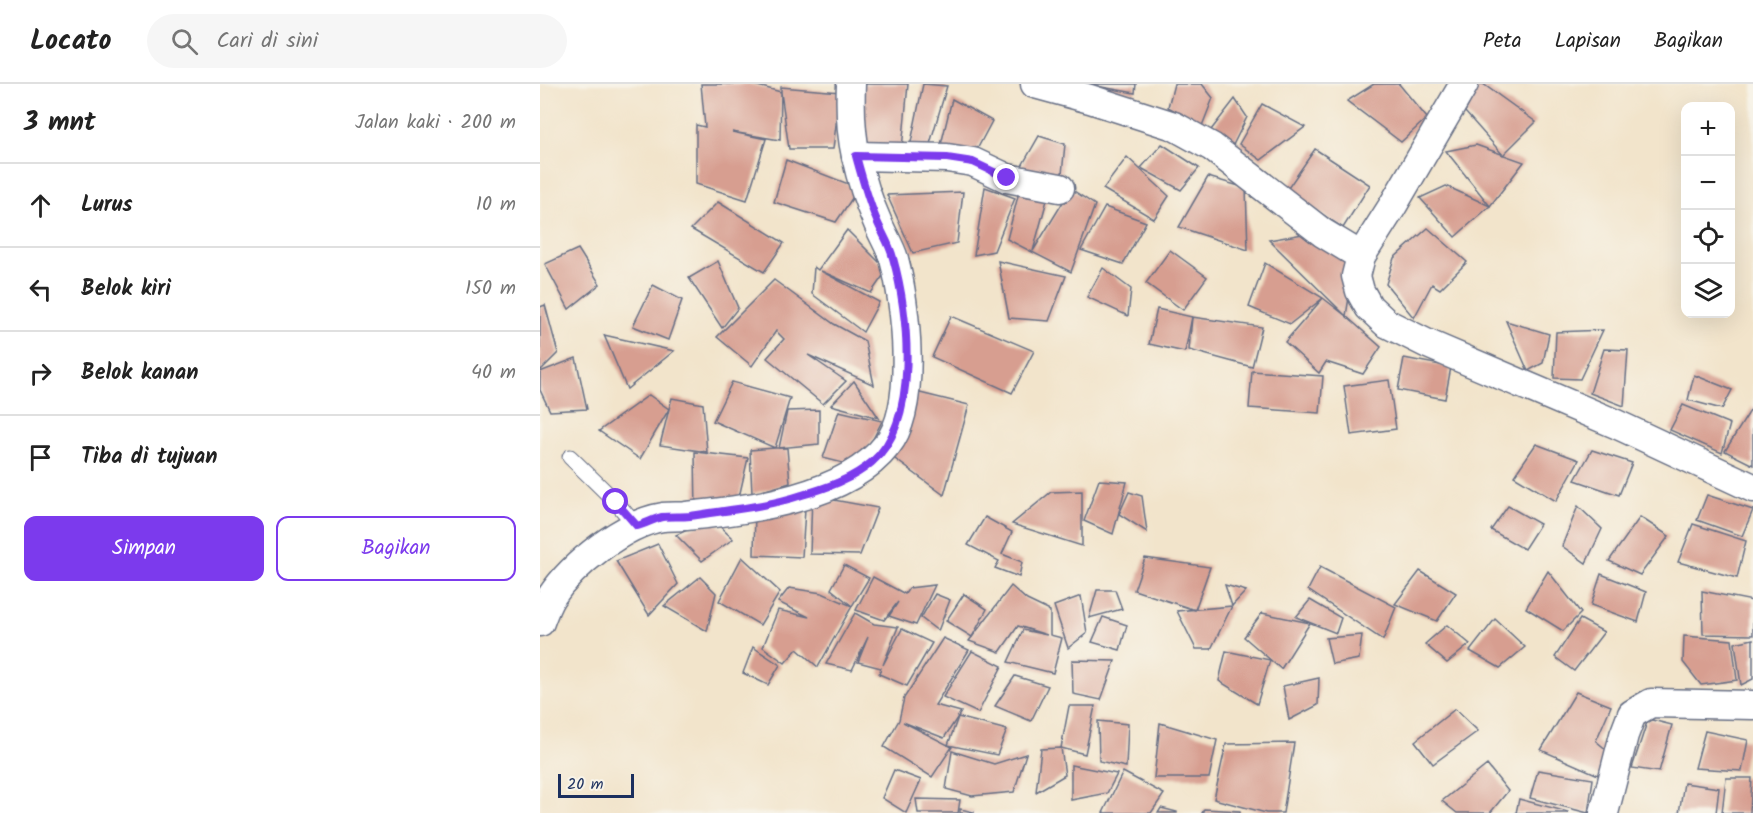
<!DOCTYPE html>
<html lang="id">
<meta charset="utf-8">
<style>
body{margin:0;font-family:Kalam,sans-serif;background:#f6f6f6;color:#222}
.controls{position:absolute;right:18px;top:18px;display:grid;overflow:hidden;border-radius:12px;box-shadow:0 6px 24px #0002}
.controls button{width:54px;height:54px;display:grid;place-items:center;padding:0;border:0;border-bottom:2px solid #e0e0e0;background:#fff;color:#222;font:30px sans-serif}
.scale{position:absolute;left:18px;bottom:15px;width:76px;box-sizing:border-box;padding-left:6px;border:3px solid #1b2f5e;border-top:0;font-size:16px;line-height:21px;white-space:nowrap;color:#1b2f5e;-webkit-text-stroke:4px #f7f3e8;paint-order:stroke}
.stop{position:absolute;width:18px;height:18px;margin:-14px;border:4px solid #7c3aed;border-radius:50%;background:#fff}
.stop.end{background:#7c3aed;border-color:#fff;box-shadow:0 2px 6px #0008}
.list{margin:0;padding:0;list-style:none}
h2{display:flex;justify-content:space-between;align-items:center;height:78px;margin:0;padding:0 24px;font-size:26px}
h2 small{font-size:20px;font-weight:400;color:#767676}
.list li{display:grid;grid-template-columns:39px 1fr auto;gap:18px;align-items:center;box-sizing:border-box;height:84px;padding:0 24px;border-top:2px solid #e0e0e0}
.list b{display:block;font-size:22px;white-space:nowrap}
.list em{font-size:20px;font-style:normal;color:#767676}
.actions{display:flex;gap:12px;padding:18px 24px}
.actions a{flex:1;padding:14px 0;border:2px solid #7c3aed;border-radius:12px;text-align:center;font-size:21px;color:#7c3aed}
.actions .main{background:#7c3aed;color:#fff}
.icon{flex:none;width:33px;height:33px;fill:none;stroke:currentColor;stroke-width:2;stroke-linecap:round;stroke-linejoin:round}
.map{position:relative;flex:none;width:1213px;height:729px;overflow:hidden}
header{display:flex;align-items:center;gap:36px;box-sizing:border-box;height:84px;padding:0 30px;background:#fff;border-bottom:2px solid #e0e0e0}
header strong{font-size:28px}
nav{display:flex;gap:33px;margin-inline-start:auto;font-size:21px}
.search{width:420px;height:54px;background:#f6f6f6;display:flex;align-items:center;gap:15px;box-sizing:border-box;padding:0 21px;border-radius:33px;color:#767676;font-size:22px}
main{display:flex}
aside{flex:1;background:#fff}
.map>svg:first-child{display:block}
</style>
<header>
<strong>Locato</strong>
<div class="search"><svg class="icon" aria-label="search" viewBox="0 0 24 24"><circle cx="10" cy="10" r="6"/><path d="M15 15l6 6"/></svg>Cari di sini</div>
<nav><a>Peta</a><a>Lapisan</a><a>Bagikan</a></nav>
</header>
<main>
<aside>
<h2>3 mnt<small>Jalan kaki · 200 m</small></h2>
<ul class="list">
<li><svg class="icon" aria-label="ahead" viewBox="0 0 24 24"><path d="M12 20V5M6 11l6-6 6 6"/></svg><div><b>Lurus</b></div><em>10 m</em></li>
<li><svg class="icon" aria-label="left" viewBox="0 0 24 24"><path d="M17 20v-9H6M10 6l-5 5 5 5"/></svg><div><b>Belok kiri</b></div><em>150 m</em></li>
<li><svg class="icon" aria-label="right" viewBox="0 0 24 24"><path d="M7 20v-9h11M14 6l5 5-5 5"/></svg><div><b>Belok kanan</b></div><em>40 m</em></li>
<li><svg class="icon" aria-label="arrive" viewBox="0 0 24 24"><path d="M6 21V4h12l-3 4 3 4H6"/></svg><div><b>Tiba di tujuan</b></div></li>
</ul>
<div class="actions"><a class="main">Simpan</a><a>Bagikan</a></div>
</aside>
<div class="map">
<svg width="1213" height="729" viewBox="0 0 1213 729">
<rect width="100%" height="100%" fill="#f7f3e8"/>
<filter id="ink" filterUnits="userSpaceOnUse"><feTurbulence type="fractalNoise" baseFrequency=".0167" numOctaves="2"/><feDisplacementMap in="SourceGraphic" scale="12" xChannelSelector="R" yChannelSelector="G"/><feConvolveMatrix kernelMatrix="1 2 1 2 8 2 1 2 1" color-interpolation-filters="sRGB"/></filter>
<filter id="wash" filterUnits="userSpaceOnUse"><feTurbulence type="fractalNoise" baseFrequency=".008" numOctaves="4" result="noise"/><feDisplacementMap in="SourceGraphic" scale="24" xChannelSelector="R" yChannelSelector="G"/><feGaussianBlur stdDeviation="1.35" result="paint"/><feColorMatrix in="noise" values="0 0 0 0 0 0 0 0 0 0 0 0 0 0 0 0 0 1.4 0 .05"/><feComposite in="paint" operator="in"/></filter>
<g filter="url(#wash)">
<rect width="100%" height="100%" fill="#f2e4cb"/>
<g id="blocks">
<!-- building -->
<g fill="#d79e90">
<path d="M161 0H210L241 8V3L300 8 293 65H249L241 8 240 56 192 48 226 55 207 116 156 100V41L165 43Z"/>
<path d="M323 0H368L362 65 323 64Z"/>
<path d="M383 0 407 2 387 70 369 68Z"/>
<path d="M545 0H596L595 9Z"/>
<path d="M634 0H662L673 14 662 42 628 23Z"/>
<path d="M834 0H859L887 34 861 58 807 17Z"/>
<path d="M939 0H943L996 38 963 71 925 28Z"/>
<path d="M412 15 452 37 433 73 399 69Z"/>
<path d="M695 15 707 33 690 67 671 46Z"/>
<path d="M722 20 765 43 721 76 699 60Z"/>
<path d="M499 52 525 60 521 100 479 87Z"/>
<path d="M622 60 659 84 641 106 601 84Z"/>
<path d="M936 61 984 78 950 122 906 67Z"/>
<path d="M775 65 830 101 803 144 746 107Z"/>
<path d="M587 73 629 112 614 135 563 105Z"/>
<path d="M246 76 319 104 296 138 234 118Z"/>
<path d="M668 93 706 104 708 166 639 143Z"/>
<path d="M481 100 510 105 493 167 531 105 555 121 531 188 467 155Z"/>
<path d="M906 102 950 122 915 153 880 114Z"/>
<path d="M445 103 475 114 454 167 434 171Z"/>
<path d="M423 108 417 159 373 169 347 111Z"/>
<path d="M178 118 244 159 224 188 151 145Z"/>
<path d="M565 123 606 138 583 180 541 166Z"/>
<path d="M888 144 927 178 900 205 892 200 874 234 846 200 854 174Z"/>
<path d="M307 146 347 186 331 209 281 187 339 218 323 248 272 210 274 183 278 186Z"/>
<path d="M763 150 814 182 806 232 841 263 823 290 786 278 779 289 745 258 783 214 750 240 709 223 725 179 783 214 806 232 729 156Z"/>
<path d="M38 165 60 200 29 225 5 180Z"/>
<path d="M630 166 667 193 643 226 606 199Z"/>
<path d="M178 177 198 224 182 244 149 194Z"/>
<path d="M458 177 526 192 509 237 469 234Z"/>
<path d="M563 184 591 205 588 232 547 213Z"/>
<path d="M234 196 294 240 325 257 334 301 268 271 306 297 283 320 227 274 244 255 236 247 212 282 177 253Z"/>
<path d="M113 201 142 216 128 256 93 242Z"/>
<path d="M5 221 18 269 0 287V223Z"/>
<path d="M617 225 652 233 645 268 609 260Z"/>
<path d="M411 232 494 267 472 309 392 273Z"/>
<path d="M652 233 722 243 712 283 649 266Z"/>
<path d="M966 237 1009 250 1003 279 988 287Z"/>
<path d="M1063 246 1040 295 1014 294 1016 248Z"/>
<path d="M64 251 134 267 87 305Z"/>
<path d="M1064 265 1088 266 1084 322 1050 309Z"/>
<path d="M36 274 47 325 10 327 0 306V288Z"/>
<path d="M864 274 911 283 905 315 858 306Z"/>
<path d="M712 287 783 292 780 329 709 324Z"/>
<path d="M1154 291 1192 306 1182 325 1148 316Z"/>
<path d="M849 296 856 345 811 351 804 302Z"/>
<path d="M314 297 339 334 291 321Z"/>
<path d="M192 298 250 314 235 364H247L250 399 212 410 210 366 235 364 173 337Z"/>
<path d="M376 308 429 321 404 411 351 372Z"/>
<path d="M109 311 129 325 132 314 163 320 167 368 120 361 129 325 100 375 59 347Z"/>
<path d="M1143 321 1190 340 1182 369 1130 346Z"/>
<path d="M1213 322V381L1185 367Z"/>
<path d="M279 326V360L239 364 247 327Z"/>
<path d="M299 327 342 337 319 383 283 374Z"/>
<path d="M996 360 1039 376 1016 417 974 392Z"/>
<path d="M1052 366 1092 379 1079 411 1035 396Z"/>
<path d="M155 368 208 374 197 422 156 428Z"/>
<path d="M559 396 587 398 573 450 544 437Z"/>
<path d="M542 407V462L472 440 511 408Z"/>
<path d="M589 408 602 412 607 448 579 430Z"/>
<path d="M1167 411 1213 426 1202 452 1157 436Z"/>
<path d="M272 412 338 424 320 471 270 470Z"/>
<path d="M968 422 1000 440 984 465 951 446Z"/>
<path d="M1038 422 1062 445 1046 479 1022 462Z"/>
<path d="M265 425 262 473 214 471 215 427Z"/>
<path d="M445 433 472 448 462 470 482 478 479 493 455 484 459 477 428 461Z"/>
<path d="M1100 433 1129 452 1100 491 1069 477Z"/>
<path d="M172 435 193 455 162 477 136 451Z"/>
<path d="M1153 440 1206 457 1197 494 1138 478Z"/>
<path d="M118 460 138 500 109 531 76 477Z"/>
<path d="M202 473 240 508 220 541 179 517Z"/>
<path d="M605 474 670 483 655 526 594 506Z"/>
<path d="M304 481 329 494 312 522 291 505Z"/>
<path d="M780 483 856 523 843 556 768 506Z"/>
<path d="M880 487 916 509 897 537 855 520Z"/>
<path d="M1008 487 1041 529 1023 547 986 524Z"/>
<path d="M1061 490 1106 508 1098 538 1051 521Z"/>
<path d="M160 493 176 509 167 547 124 522Z"/>
<path d="M333 493 365 510 369 504 395 501 376 541 349 532 358 518 344 536 316 526Z"/>
<path d="M685 501 706 507 692 522 671 565H656L637 527 692 522Z"/>
<path d="M471 502 487 516 510 527V551L522 554 513 589 468 578 483 546 507 551 478 542 460 568 429 557Z"/>
<path d="M249 504 282 509 312 522 278 583 257 565 245 579 223 563 238 526 269 533 238 518Z"/>
<path d="M557 506H575L582 525 549 534Z"/>
<path d="M1162 507 1213 517V551L1163 550Z"/>
<path d="M395 510 410 516 398 547 381 534Z"/>
<path d="M424 510 447 525 432 553 406 537Z"/>
<path d="M541 512 547 549 528 564 514 522Z"/>
<path d="M770 516 801 534 796 549 756 533Z"/>
<path d="M315 529 334 540 358 543 343 581 362 545 392 559 367 602 339 590 341 584 318 578 328 553 312 586 286 580Z"/>
<path d="M722 529 770 539 741 585 704 553Z"/>
<path d="M563 533 587 541 580 566 552 558Z"/>
<path d="M955 535 985 563 960 584 930 567Z"/>
<path d="M1040 535 1064 548 1034 587 1015 573Z"/>
<path d="M907 541 930 560 907 579 885 560Z"/>
<path d="M822 551 819 575 792 580 786 554Z"/>
<path d="M1144 552 1192 556 1197 596 1161 601 1143 578Z"/>
<path d="M403 554 429 566 395 621 421 628 404 654 363 638 412 663 392 693 344 663 359 636 364 614Z"/>
<path d="M1213 555V595L1201 601 1195 559Z"/>
<path d="M213 563 240 581 228 601 203 589Z"/>
<path d="M432 567 462 582 438 629 403 613Z"/>
<path d="M686 567 730 576 717 620 679 597Z"/>
<path d="M532 576 575 577 561 616 533 610Z"/>
<path d="M475 592 508 602 491 637 455 622Z"/>
<path d="M779 594 778 621 749 636 743 602Z"/>
<path d="M1036 608 1071 622 1056 657 1074 672 1065 694 1001 666Z"/>
<path d="M529 622H555L545 670 521 664Z"/>
<path d="M915 625 938 647 893 680 875 657Z"/>
<path d="M418 633 467 646 457 671 408 661Z"/>
<path d="M1108 635 1132 641 1119 688 1092 684Z"/>
<path d="M558 637 588 640 586 683 559 677Z"/>
<path d="M620 639 677 656 669 694H614Z"/>
<path d="M1165 647 1208 656 1202 687 1155 684Z"/>
<path d="M754 659 743 729H726L674 715 686 660Z"/>
<path d="M521 664 525 691 496 708 501 665Z"/>
<path d="M412 667 454 680 486 670 474 708 432 712 406 705Z"/>
<path d="M531 681 577 690 567 709 531 716Z"/>
<path d="M947 681 968 707 950 729H917L902 717Z"/>
<path d="M354 686 381 696 366 729 342 714Z"/>
<path d="M998 686 1053 695 1048 729 990 714Z"/>
<path d="M583 688 624 710 611 729H563Z"/>
<path d="M1186 694H1212L1210 729H1182Z"/>
<path d="M1144 699 1179 704 1176 729H1139Z"/>
<path d="M376 715 420 716 418 729H378Z"/>
<path d="M979 715 1028 728V729H976Z"/>
<path d="M621 724 637 728V729H618Z"/>
<path d="M420 725 434 728V729H420Z"/>
<path d="M664 725 700 727V729H662Z"/>
</g>
</g>
</g>
<g filter="url(#ink)">
<use href="#blocks" fill-opacity="0" stroke="#666e84" stroke-width="1.5"/>
<g fill="none" stroke-linecap="round" stroke-linejoin="round">
<!-- lane casing -->
<g stroke="#666e84" stroke-width="17">
<path id="lane" d="M30 373 76 418 97 443"/>
</g>
<!-- street casing -->
<g stroke="#666e84" stroke-width="31">
<g id="street">
<path d="M495 0 550 15 634 42 672 63 783 149 821 172"/>
<path d="M924 0 852 123 821 172 816 192 820 207 829 223 846 239 888 260 1076 340 1213 404"/>
<path d="M316 72 407 74 433 78 467 94 520 104"/>
<path d="M0 538C3 530 6 521 11 513 32 481 84 439 123 433 131 432 139 433 146 432 209 426 306 414 347 361 378 323 366 220 354 175 350 162 342 150 337 137 328 117 321 95 316 72 311 50 310 23 311 0"/>
<path d="M1064 729 1084 651 1092 630 1111 619 1213 621"/>
</g>
</g>
<!-- lane -->
<use href="#lane" stroke="#fff" stroke-width="15"/>
<!-- street -->
<use href="#street" stroke="#fff" stroke-width="28"/>
</g>
</g>
<g fill="none" stroke-linecap="round" stroke-linejoin="round" filter="url(#ink)">
<!-- route -->
<path stroke="#7c3aed" stroke-width="8" d="M76 418 97 442C105 440 114 435 122 433 131 432 141 433 150 432 187 426 226 423 262 411 286 404 313 395 332 378 380 337 369 230 353 174 350 161 342 149 337 137 328 116 322 94 316 72L407 74 433 78 467 94"/>
</g>
</svg>
<div class="controls">
<button>+</button>
<button>−</button>
<button><svg class="icon" aria-label="locate" viewBox="0 0 24 24"><circle cx="12" cy="12" r="6"/><path d="M12 2v4M12 18v4M2 12h4M18 12h4"/></svg></button>
<button><svg class="icon" aria-label="layers" viewBox="0 0 24 24"><path d="M12 4l9 5-9 5-9-5zM3 14l9 5 9-5"/></svg></button>
</div>
<div class="scale">20 m</div>
<div class="stop" style="left:76px;top:418px"></div>
<div class="stop end" style="left:467px;top:94px"></div>
</div>
</main>
